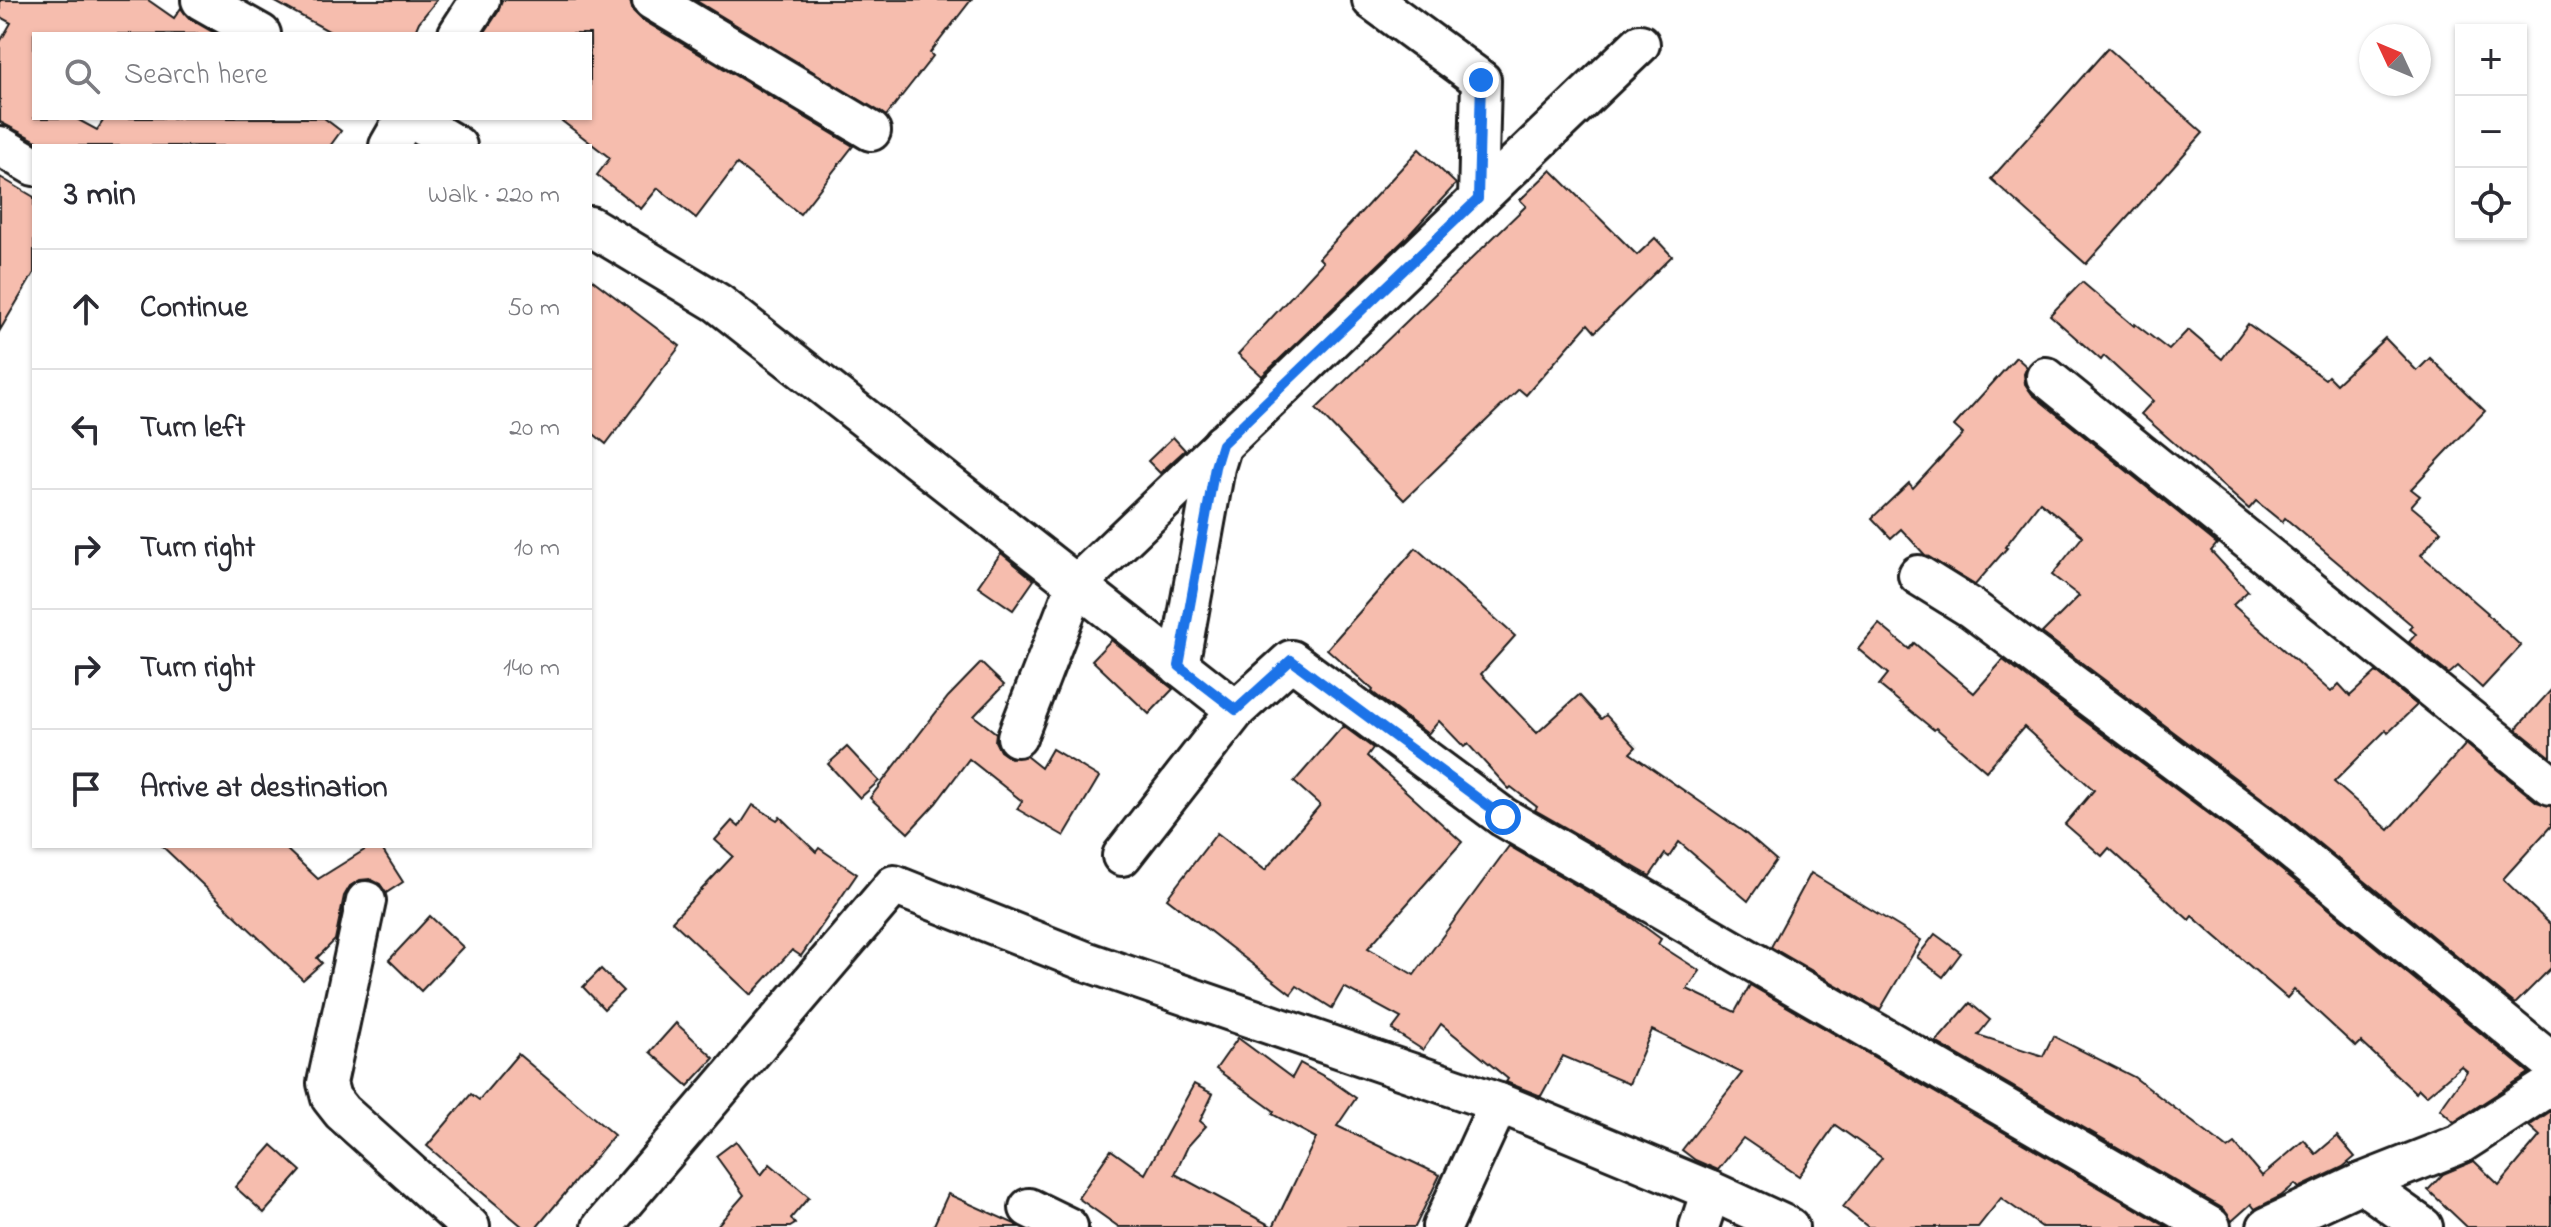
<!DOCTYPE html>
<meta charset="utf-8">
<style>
body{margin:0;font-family:"Indie Flower",sans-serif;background:#f2f2f3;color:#2b2b33}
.controls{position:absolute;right:24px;top:24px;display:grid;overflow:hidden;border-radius:0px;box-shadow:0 2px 6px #0004}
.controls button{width:72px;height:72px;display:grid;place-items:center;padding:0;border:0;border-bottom:2px solid #e1e1e2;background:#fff;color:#2b2b33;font:40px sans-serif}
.compass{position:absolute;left:2359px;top:24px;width:72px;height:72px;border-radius:50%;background:#fff;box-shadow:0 2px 6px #0004;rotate:314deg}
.stop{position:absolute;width:24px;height:24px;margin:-18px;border:6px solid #1a73e8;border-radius:50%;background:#fff}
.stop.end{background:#1a73e8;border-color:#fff;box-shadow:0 2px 8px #0008}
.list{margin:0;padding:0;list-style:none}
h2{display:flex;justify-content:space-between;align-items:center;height:104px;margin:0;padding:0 32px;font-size:34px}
h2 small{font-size:26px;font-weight:400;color:#7c7c81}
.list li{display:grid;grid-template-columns:52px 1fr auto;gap:24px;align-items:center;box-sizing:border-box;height:120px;padding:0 32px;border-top:2px solid #e1e1e2}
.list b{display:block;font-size:30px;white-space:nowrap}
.list em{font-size:26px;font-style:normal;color:#7c7c81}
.icon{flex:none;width:44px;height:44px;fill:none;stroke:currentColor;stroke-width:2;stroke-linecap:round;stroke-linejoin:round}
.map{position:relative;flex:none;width:2551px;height:1227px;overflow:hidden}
.search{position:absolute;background:#fff;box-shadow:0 2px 6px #0004;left:32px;top:32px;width:560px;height:88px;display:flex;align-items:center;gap:20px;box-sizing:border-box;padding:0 28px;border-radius:0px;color:#7c7c81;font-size:30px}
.panel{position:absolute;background:#fff;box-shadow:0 2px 6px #0004;left:32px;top:144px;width:560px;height:704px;border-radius:0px}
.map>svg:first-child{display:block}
</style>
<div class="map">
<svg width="2551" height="1227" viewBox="0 0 2551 1227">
<rect width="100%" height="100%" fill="#fff"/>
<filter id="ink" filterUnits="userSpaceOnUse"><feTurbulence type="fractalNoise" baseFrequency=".0125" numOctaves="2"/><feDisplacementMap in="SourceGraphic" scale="16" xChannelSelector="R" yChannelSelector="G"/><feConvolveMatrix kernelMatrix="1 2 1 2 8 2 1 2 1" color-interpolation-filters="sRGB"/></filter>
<g filter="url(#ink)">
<!-- building -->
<g fill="#f6bdae" stroke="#1c1c1c" stroke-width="2">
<path d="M0 0H148L174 18 181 8 190 19 216 34H34V118H75L97 130 105 118H324L341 131 330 146H46L0 122V42L11 23 0 17Z"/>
<path d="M272 0H437L419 22 414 34H334Z"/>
<path d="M502 0H630L633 11 641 19 853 146 800 214 737 164 696 218 658 188 641 209 597 175 610 158 558 118H590V34H487L485 32 498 12Z"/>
<path d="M695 0H971L930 53 933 56 886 116Z"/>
<path d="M2108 48 2203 133 2086 264 1991 179Z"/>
<path d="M1419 149 1456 184 1405 239 1262 376 1238 354 1323 262 1319 258Z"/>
<path d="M1551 170 1637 255 1655 238 1672 256 1595 332 1588 324 1526 395 1519 389 1404 500 1316 409 1526 206 1520 200Z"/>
<path d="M0 177 34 197V273L0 330Z"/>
<path d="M590 278 680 346 606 444 590 431Z"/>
<path d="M2082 282 2134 326 2135 324 2169 350 2188 330 2222 359 2248 324 2325 379 2328 376 2336 384 2385 338 2417 371 2430 358 2485 411 2411 489 2420 496 2411 506 2441 531 2421 555 2488 613 2487 614 2521 646 2482 688 2458 666 2449 674 2409 642 2416 634 2410 629 2413 626 2285 518 2282 522 2256 501 2249 509 2141 414 2153 401 2104 356 2101 360 2050 315Z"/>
<path d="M2016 357 2027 367 2024 374 2025 384 2032 394 2217 544 2211 551 2248 591 2233 605 2331 692 2339 684 2350 696 2376 672 2417 705 2388 733 2386 730 2334 782 2389 830 2466 744 2537 802 2551 806V826L2503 879 2551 925V968L2515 1004 2283 814 2042 633 2079 596 2052 575 2083 536 2040 502 2005 547 2007 548 1975 585 1925 555 1901 529 1891 538 1872 518 1909 483 1913 488 1963 434 1954 426Z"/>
<path d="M1173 437 1185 450 1160 473 1148 461Z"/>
<path d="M1416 548 1515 636 1481 674 1537 733 1579 695 1601 719 1606 715 1636 747 1630 753 1745 833 1776 860 1748 901 1679 842 1669 857 1665 854 1650 876 1535 810 1537 807 1511 787 1509 789 1468 744 1464 747 1439 721 1428 734 1372 692 1373 690 1327 649Z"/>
<path d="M1001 553 1034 580 1013 610 978 586Z"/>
<path d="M1879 624 1909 649 1914 643 1974 693 2003 660 2256 849 2529 1073 2454 1122 2440 1109 2467 1071 2461 1066 2426 1096 2419 1089 2416 1093 2361 1042 2356 1047 2294 990 2287 998 2192 916 2189 920 2109 848 2102 856 2065 824 2094 790 2024 727 1986 771 1936 728 1934 730 1879 685 1888 674 1858 649Z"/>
<path d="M1111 640 1173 689 1149 714 1092 660Z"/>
<path d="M981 663 1004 685 974 716 996 733 995 741 1000 751 1010 758 1026 756 1041 768 1052 749 1099 777 1064 836 1017 809 1022 801 969 759 936 803 908 833 870 798 948 697Z"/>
<path d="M2551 690V757L2516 729Z"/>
<path d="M1343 726 1373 748 1367 756 1462 842 1368 948 1414 975 1509 846 1634 919 1661 939 1658 944 1700 971 1687 989 1735 1012 1750 985 2167 1227H2042L2001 1198 1978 1227H1868L1843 1207 1882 1158 1835 1125 1799 1176 1743 1138 1718 1170 1695 1160 1682 1150 1742 1073 1652 1030 1629 1084 1563 1056 1541 1096 1506 1082 1508 1079 1441 1024 1423 1050 1392 1030 1401 1018 1344 987 1332 1008 1297 986 1291 994 1167 898 1217 833 1265 870 1320 805 1294 782Z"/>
<path d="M847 747 879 781 860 798 828 764Z"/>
<path d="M753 805 777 820 780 817 816 852 819 848 857 874 801 956 792 950 751 995 672 921 733 856 715 840 732 821 739 827Z"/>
<path d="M162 846H283L318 879 371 846H380L403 882 386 893 380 884 370 879 360 880 350 886 344 896 335 940 317 958 322 963 303 980Z"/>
<path d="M1811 873 1921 940 1880 1010 1771 947Z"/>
<path d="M430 916 463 947 421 991 389 960Z"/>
<path d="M1935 934 1961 953 1943 977 1917 957Z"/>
<path d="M601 969 623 991 604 1009 583 987Z"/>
<path d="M1970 1003 1990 1020 1978 1035 2043 1056 2053 1036 2134 1077 2228 1149 2235 1144 2262 1176 2304 1140 2316 1154 2337 1136 2355 1157 2343 1167 2299 1188 2295 1184 2281 1196 2255 1209 2251 1204 2232 1221 2222 1208 1936 1042Z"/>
<path d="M676 1023 714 1058 688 1086 650 1052Z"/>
<path d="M1238 1038 1292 1078 1300 1063 1329 1079 1356 1098 1337 1126 1440 1175 1415 1227H1119L1078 1198 1111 1150 1145 1174 1194 1084 1213 1094 1200 1121 1206 1126 1188 1146 1175 1174 1273 1227 1316 1138 1272 1114 1274 1111 1216 1069Z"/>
<path d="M518 1054 614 1135 537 1227H523L427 1146 471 1094 479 1100Z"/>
<path d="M2551 1111V1227H2467L2428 1190 2443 1174 2474 1161 2499 1185 2540 1136 2529 1126Z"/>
<path d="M736 1141 761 1175 770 1164 809 1197 791 1218 795 1224 790 1227H716L744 1195 716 1156Z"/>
<path d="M272 1145 301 1171 264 1213 235 1187Z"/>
<path d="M948 1194 1015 1224 1018 1227H933Z"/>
</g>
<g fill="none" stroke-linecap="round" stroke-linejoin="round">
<!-- minor casing -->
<g stroke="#1c1c1c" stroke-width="44">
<g id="minor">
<path d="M201 0 261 34"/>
<path d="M652 0 871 131"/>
<path d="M1372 0 1481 80 1478 199"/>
<path d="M458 34 480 0"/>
<path d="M410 118 457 146"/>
<path d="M0 146 34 166"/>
<path d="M389 146 405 118"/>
<path d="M590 226 718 303 1236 710 1291 660 1503 817 2211 1227"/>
<path d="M2046 377 2551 785"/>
<path d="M1918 575 1971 608 2270 832 2551 1062"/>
<path d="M1179 666 1215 467 1222 444"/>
<path d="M1017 737 1076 585 1640 44"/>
<path d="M1122 856 1236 710"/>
<path d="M366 901 327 1083 331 1098 342 1112 470 1227"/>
<path d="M2361 1183 2423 1227"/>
<path d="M1029 1208 1068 1227"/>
<path d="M602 1227 894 885 1085 961 1499 1103 1711 1191 1789 1227"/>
<path d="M1442 1227 1499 1103"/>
<path d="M1699 1227 1711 1191"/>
<path d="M2267 1227 2361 1183 2460 1144 2551 1085"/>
</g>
</g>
<!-- minor -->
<use href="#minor" stroke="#fff" stroke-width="38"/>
</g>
</g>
<g fill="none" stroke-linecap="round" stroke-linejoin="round" filter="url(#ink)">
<!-- route -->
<path stroke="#1a73e8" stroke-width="10" d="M1481 80 1478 199 1222 444 1215 467 1179 666 1236 710 1291 660 1503 817"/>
</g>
</svg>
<div class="controls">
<button>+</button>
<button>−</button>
<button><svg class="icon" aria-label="locate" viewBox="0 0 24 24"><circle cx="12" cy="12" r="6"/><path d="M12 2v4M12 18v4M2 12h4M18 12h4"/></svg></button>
</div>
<svg class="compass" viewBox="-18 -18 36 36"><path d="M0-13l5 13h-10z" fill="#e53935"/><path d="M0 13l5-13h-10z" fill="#7c7c81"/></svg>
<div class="stop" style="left:1503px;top:817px"></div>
<div class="stop end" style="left:1481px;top:80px"></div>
<div class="search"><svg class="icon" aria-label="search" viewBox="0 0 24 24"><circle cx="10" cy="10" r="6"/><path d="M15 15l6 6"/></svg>Search here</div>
<section class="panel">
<h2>3 min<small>Walk · 220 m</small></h2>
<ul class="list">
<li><svg class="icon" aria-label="ahead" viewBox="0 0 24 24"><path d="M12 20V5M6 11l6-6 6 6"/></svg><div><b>Continue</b></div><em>50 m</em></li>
<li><svg class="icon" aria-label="left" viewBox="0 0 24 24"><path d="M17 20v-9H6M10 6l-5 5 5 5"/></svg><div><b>Turn left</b></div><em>20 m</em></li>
<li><svg class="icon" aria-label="right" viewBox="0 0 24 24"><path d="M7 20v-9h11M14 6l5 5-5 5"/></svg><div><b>Turn right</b></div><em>10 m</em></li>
<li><svg class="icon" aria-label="right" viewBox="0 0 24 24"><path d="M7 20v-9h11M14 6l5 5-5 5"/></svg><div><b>Turn right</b></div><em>140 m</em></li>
<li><svg class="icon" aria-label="arrive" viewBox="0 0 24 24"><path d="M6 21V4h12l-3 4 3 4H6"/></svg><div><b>Arrive at destination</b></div></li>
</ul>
</section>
</div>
